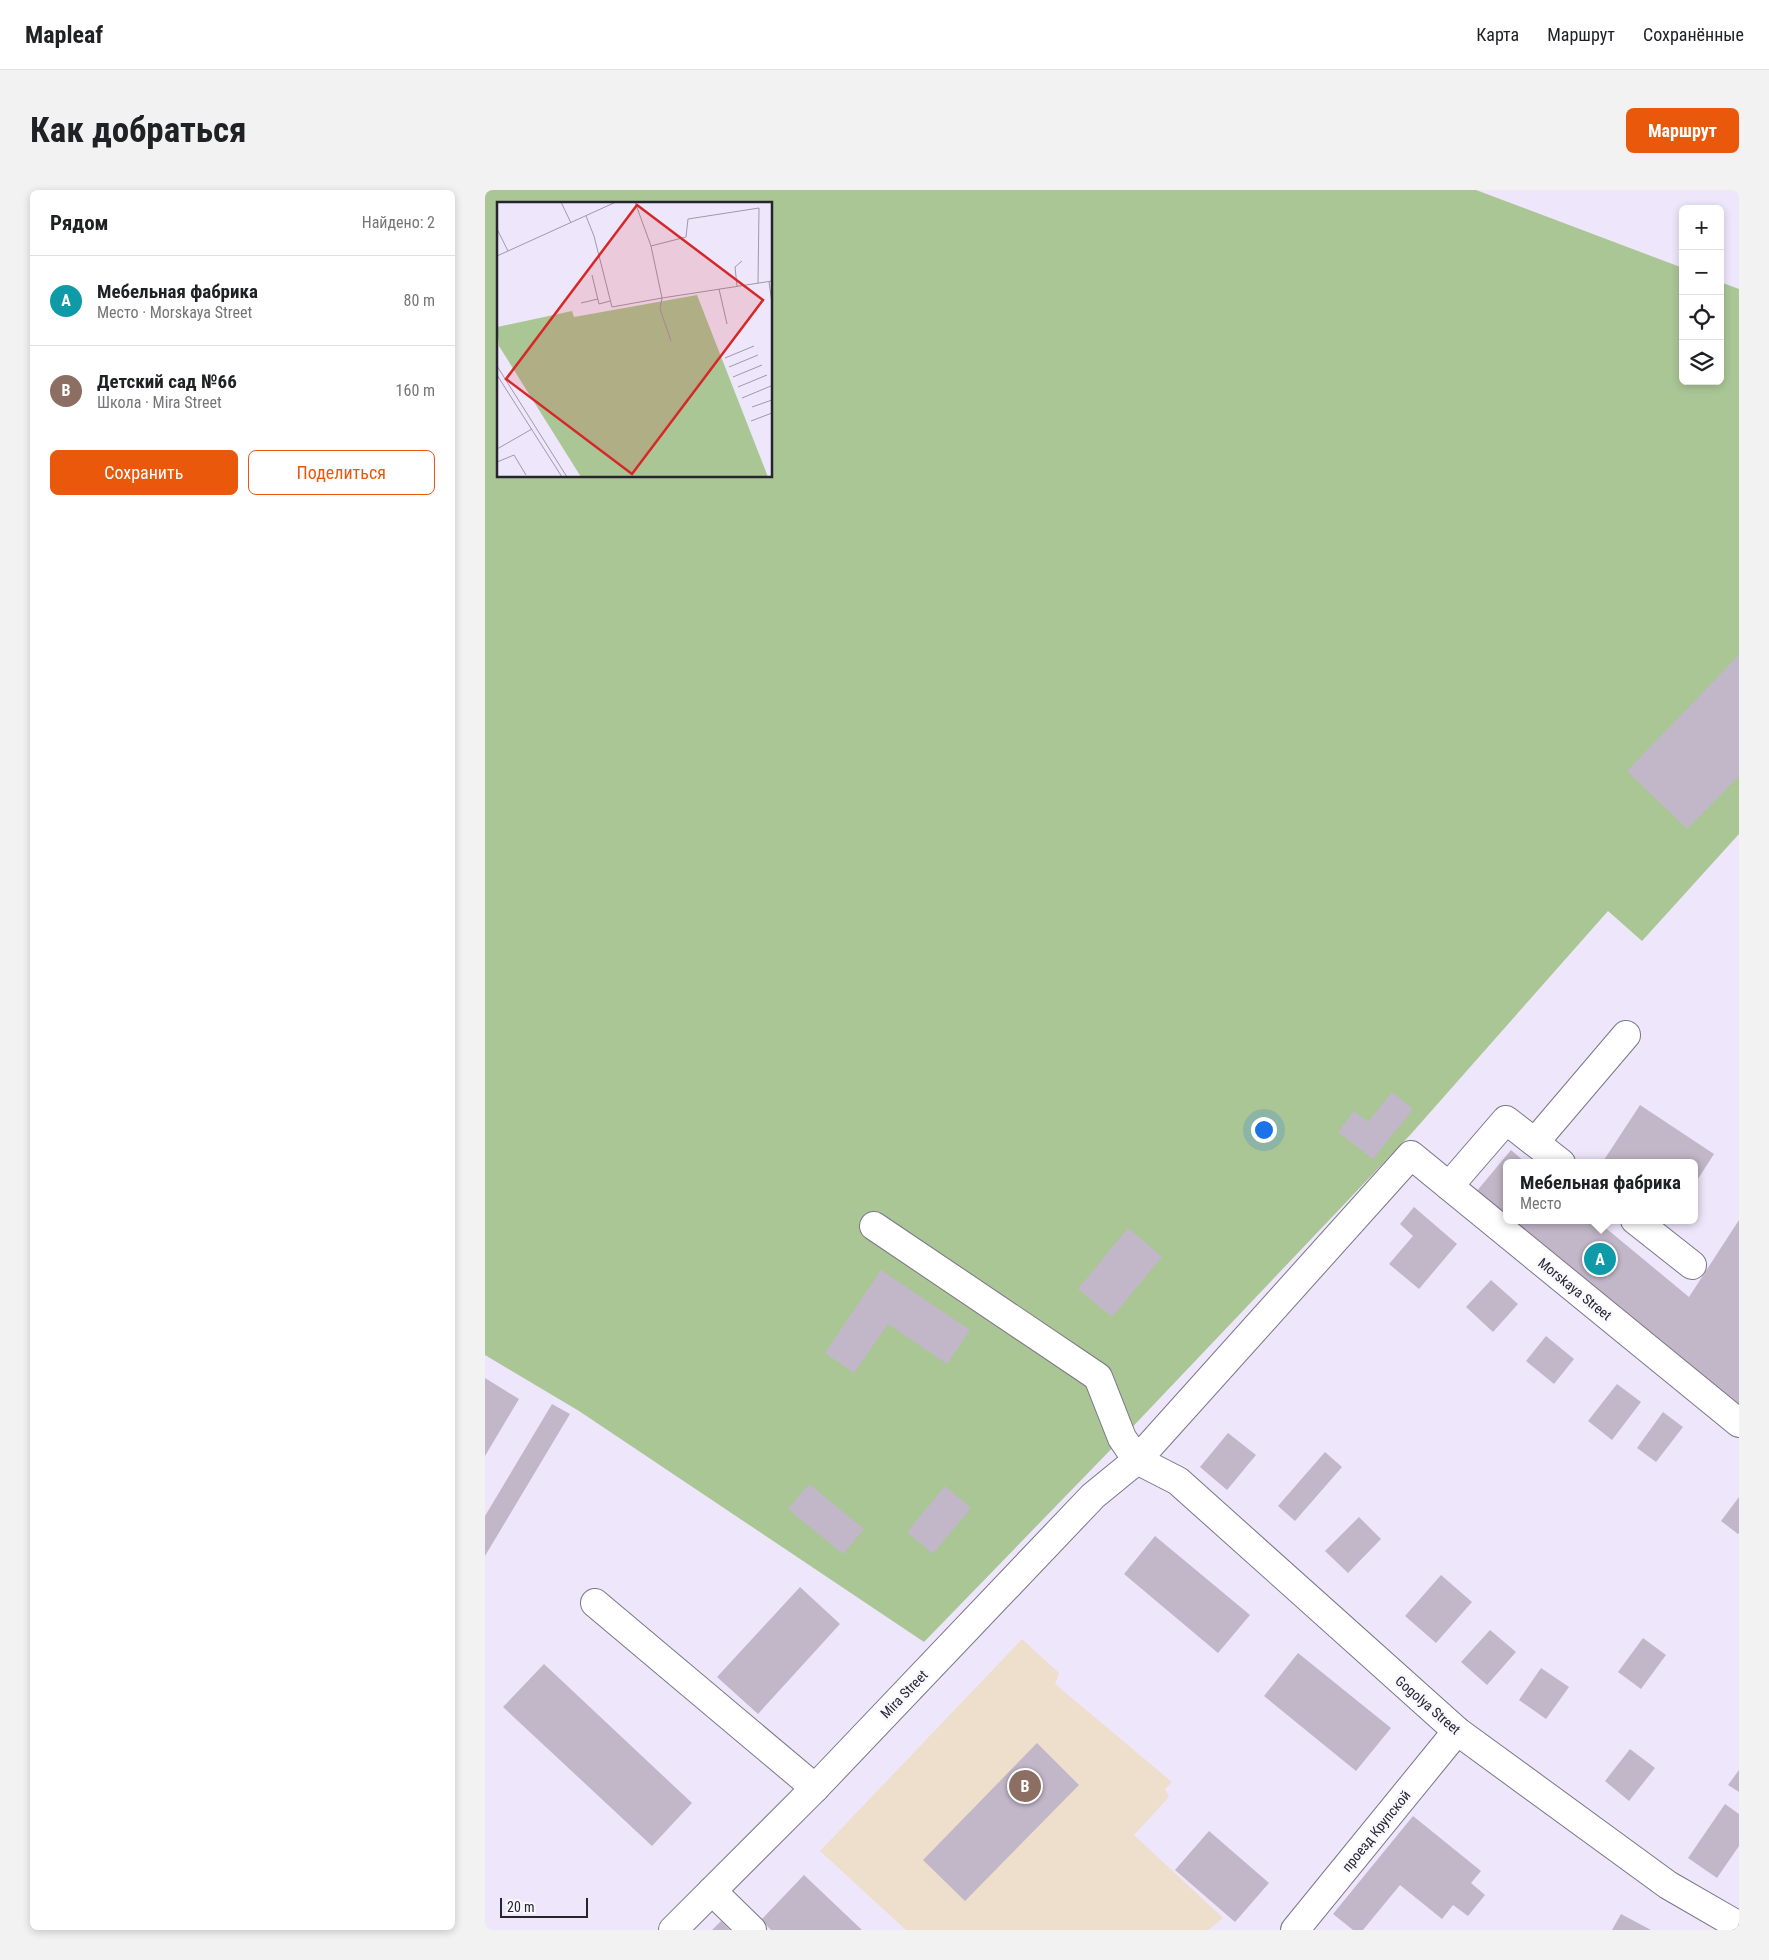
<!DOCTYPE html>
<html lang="ru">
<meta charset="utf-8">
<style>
body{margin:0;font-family:"Roboto Condensed",sans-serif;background:#f2f2f2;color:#202124}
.controls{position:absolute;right:15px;top:15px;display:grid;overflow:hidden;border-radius:8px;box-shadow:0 2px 8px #0003}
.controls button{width:45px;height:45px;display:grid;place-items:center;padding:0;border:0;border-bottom:1px solid #e0e0e0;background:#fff;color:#202124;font:25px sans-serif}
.scale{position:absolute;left:15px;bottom:12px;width:88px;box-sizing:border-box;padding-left:5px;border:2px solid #27252c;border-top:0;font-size:14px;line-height:18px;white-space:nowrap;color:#27252c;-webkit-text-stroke:4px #f9f7ff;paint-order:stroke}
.you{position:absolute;left:778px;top:939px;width:18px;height:18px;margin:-12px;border:4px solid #fff;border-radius:50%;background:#1a73e8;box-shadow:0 0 0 8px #1a73e833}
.badge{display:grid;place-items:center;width:32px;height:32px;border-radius:50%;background:#ea580c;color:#fff;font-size:16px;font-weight:700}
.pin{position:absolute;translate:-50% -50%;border:2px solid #fff;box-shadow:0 1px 5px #0006}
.popup{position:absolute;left:1018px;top:969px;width:195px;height:65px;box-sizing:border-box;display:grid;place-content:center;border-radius:8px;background:#fff;filter:drop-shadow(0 1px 4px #0005);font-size:16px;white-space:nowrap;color:#757577}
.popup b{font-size:19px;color:#202124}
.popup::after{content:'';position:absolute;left:50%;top:100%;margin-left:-10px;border:10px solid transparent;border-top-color:#fff}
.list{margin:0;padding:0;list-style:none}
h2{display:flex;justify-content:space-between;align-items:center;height:65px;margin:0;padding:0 20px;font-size:21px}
h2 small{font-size:16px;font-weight:400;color:#757577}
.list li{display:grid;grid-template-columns:32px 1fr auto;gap:15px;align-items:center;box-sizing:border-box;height:90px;padding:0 20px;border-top:1px solid #e0e0e0}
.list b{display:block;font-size:19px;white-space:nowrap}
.list p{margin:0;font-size:16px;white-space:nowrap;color:#757577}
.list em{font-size:16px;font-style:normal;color:#757577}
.actions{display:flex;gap:10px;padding:15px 20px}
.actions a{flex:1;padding:11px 0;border:1px solid #ea580c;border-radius:8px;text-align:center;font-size:18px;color:#ea580c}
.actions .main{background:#ea580c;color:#fff}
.icon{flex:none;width:28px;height:28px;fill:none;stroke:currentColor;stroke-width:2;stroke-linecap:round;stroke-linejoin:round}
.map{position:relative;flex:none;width:1254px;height:1740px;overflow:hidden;border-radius:8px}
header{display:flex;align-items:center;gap:30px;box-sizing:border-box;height:70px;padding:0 25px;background:#fff;border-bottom:1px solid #e0e0e0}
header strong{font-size:24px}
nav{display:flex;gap:28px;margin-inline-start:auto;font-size:18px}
.intro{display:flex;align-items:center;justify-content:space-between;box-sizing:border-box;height:120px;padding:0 30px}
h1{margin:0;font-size:35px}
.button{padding:12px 22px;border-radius:8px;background:#ea580c;color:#fff;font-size:18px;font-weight:700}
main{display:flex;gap:30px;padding:0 30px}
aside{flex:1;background:#fff;border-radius:8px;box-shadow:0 2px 8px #0003}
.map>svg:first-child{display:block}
</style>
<header>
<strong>Mapleaf</strong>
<nav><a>Карта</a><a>Маршрут</a><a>Сохранённые</a></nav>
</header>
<div class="intro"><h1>Как добраться</h1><a class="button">Маршрут</a></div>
<main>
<aside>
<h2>Рядом<small>Найдено: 2</small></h2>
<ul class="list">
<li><span class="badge" style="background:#0f9aa8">A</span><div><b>Мебельная фабрика</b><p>Место · Morskaya Street</p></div><em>80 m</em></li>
<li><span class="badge" style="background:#8d6e63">B</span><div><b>Детский сад №66</b><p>Школа · Mira Street</p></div><em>160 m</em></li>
</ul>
<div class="actions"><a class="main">Сохранить</a><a>Поделиться</a></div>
</aside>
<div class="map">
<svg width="1254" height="1740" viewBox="0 0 1254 1740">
<rect width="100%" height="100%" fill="#eee7fb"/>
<!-- education -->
<path fill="#eedecc" d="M537 1449 574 1483 570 1494 687 1592 680 1599 684 1607 649 1645 738 1728 723 1740H421L335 1661Z"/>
<!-- green -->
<path fill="#aac695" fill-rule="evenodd" d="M0 0H991L1198 78V191H1235V92L1254 99V644L1157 751 1123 721 926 944 637 1248 439 1452 94 1221 0 1165ZM14 14H286V286H14Z"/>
<!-- building -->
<g fill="#c2b7c8">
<path d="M1254 465V586L1202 639 1142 581Z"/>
<path d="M907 902 928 919 888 969 853 942 869 921 883 932Z"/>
<path d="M1155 915 1229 964 1209 995V973H1117Z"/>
<path d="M1026 960 1041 973H1021V1027L991 1002Z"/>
<path d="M929 1017 972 1054 934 1099 904 1074 928 1046 915 1034Z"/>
<path d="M1025 1030H1111L1204 1107 1254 1030V1219Z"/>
<path d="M643 1038 677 1067 627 1127 593 1099Z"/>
<path d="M396 1080 485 1140 462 1174 403 1134 369 1183 340 1163Z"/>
<path d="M1006 1090 1033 1114 1008 1142 981 1117Z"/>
<path d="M1061 1146 1089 1169 1069 1194 1041 1171Z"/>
<path d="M0 1188 34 1209 0 1266Z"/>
<path d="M1132 1194 1156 1212 1127 1250 1103 1231Z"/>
<path d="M67 1214 85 1224 0 1366V1326Z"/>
<path d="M1178 1222 1198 1237 1171 1272 1152 1258Z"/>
<path d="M743 1243 771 1265 742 1300 715 1277Z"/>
<path d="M840 1262 857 1277 810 1331 793 1316Z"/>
<path d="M324 1294 379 1339 358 1364 303 1319Z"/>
<path d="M460 1296 486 1318 448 1364 422 1342Z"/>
<path d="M1254 1307V1343L1253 1344 1236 1331Z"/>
<path d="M874 1327 896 1349 863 1383 840 1361Z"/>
<path d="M670 1346 765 1425 733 1463 639 1384Z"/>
<path d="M956 1385 987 1412 951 1453 920 1426Z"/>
<path d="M315 1397 355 1434 273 1524 232 1487Z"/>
<path d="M1005 1440 1031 1462 1002 1495 976 1472Z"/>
<path d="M1158 1448 1181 1465 1156 1499 1133 1482Z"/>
<path d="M813 1463 906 1538 871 1581 779 1506Z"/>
<path d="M59 1474 207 1613 167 1656 18 1517Z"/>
<path d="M1056 1478 1084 1497 1061 1529 1034 1510Z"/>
<path d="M552 1553 594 1595 480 1711 438 1670Z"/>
<path d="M1145 1559 1170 1578 1144 1611 1120 1591Z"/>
<path d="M1254 1580V1602L1243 1595Z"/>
<path d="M1240 1614 1254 1624V1656L1232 1688 1203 1668Z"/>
<path d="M928 1626 996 1681 986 1693 1000 1705 983 1726 968 1715 957 1729 915 1695 878 1740H868L848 1724Z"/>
<path d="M724 1641 784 1693 750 1732 690 1680Z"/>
<path d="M319 1685 377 1740H286L276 1730Z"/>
<path d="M1136 1724 1166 1740H1127Z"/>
<path d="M236 1731 245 1740H227Z"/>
</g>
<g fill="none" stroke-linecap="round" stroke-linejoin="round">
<!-- minor casing -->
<g stroke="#7b7586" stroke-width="30">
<g id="minor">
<path d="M1050 952 1141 845"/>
<path d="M964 996 1021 930 1076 973"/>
<path d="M1150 1030 1207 1075"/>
<path d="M389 1036 613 1187 637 1248 652 1270 926 965 1254 1233"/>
<path d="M110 1413 330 1598"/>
<path d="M227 1701 267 1740"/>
<path d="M188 1740 330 1598 608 1306 652 1270 693 1291 972 1541 1183 1695 1254 1736"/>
<path d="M810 1740 972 1541"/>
</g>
</g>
<!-- minor -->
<use href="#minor" stroke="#fff" stroke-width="28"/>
</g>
<g text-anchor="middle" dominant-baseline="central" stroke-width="5" stroke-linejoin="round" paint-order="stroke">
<!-- street labels -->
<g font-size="14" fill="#27252c" stroke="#f9f7ff">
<text transform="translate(1090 1099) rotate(39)">Morskaya Street</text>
<text transform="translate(419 1504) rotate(-46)">Mira Street</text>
<text transform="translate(943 1515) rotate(41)">Gogolya Street</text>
<text transform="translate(891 1641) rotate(-51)">проезд Крупской</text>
</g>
</g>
<!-- overview -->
<g transform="translate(12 12)">
<rect width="275" height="275" fill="#eee7fb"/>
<path d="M200 93 271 275H84L2 144 0 125 75 109 77 115Z" fill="#aac695"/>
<path fill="none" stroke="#9e99a8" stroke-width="1" d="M64 0 74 21M138 0 154 44 165 96 275 79M89 14 97 34 115 105 165 96 163 107 174 139M0 27 11 49M154 44 189 35 191 17 262 6 261 81M0 54 119 0M95 73 102 102 113 99M272 80 275 101M240 84 238 65 245 59M222 87 230 122M84 101 101 97M228 156 257 144M0 164 70 275M232 165 261 153M0 173 65 275M236 175 265 163M241 185 270 173M245 196 274 184M255 205 275 198M254 219 275 211M0 247 35 227M0 260 17 253 29 273"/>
<path fill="#d62828" fill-opacity="0.15" stroke="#d62828" stroke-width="2.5" d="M140 3 266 98 135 272 9 177Z"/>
<rect width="275" height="275" fill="none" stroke="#27252c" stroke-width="2.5"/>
</g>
</svg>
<div class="controls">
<button>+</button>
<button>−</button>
<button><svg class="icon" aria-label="locate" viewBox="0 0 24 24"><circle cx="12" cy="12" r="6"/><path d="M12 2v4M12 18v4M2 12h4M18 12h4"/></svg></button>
<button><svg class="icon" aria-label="layers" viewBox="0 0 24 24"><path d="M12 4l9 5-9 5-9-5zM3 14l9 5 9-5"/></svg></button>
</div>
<div class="scale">20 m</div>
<div class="you"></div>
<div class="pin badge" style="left:1115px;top:1069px;background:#0f9aa8">A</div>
<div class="popup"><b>Мебельная фабрика</b>Место</div>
<div class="pin badge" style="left:540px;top:1596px;background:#8d6e63">B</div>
</div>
</main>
